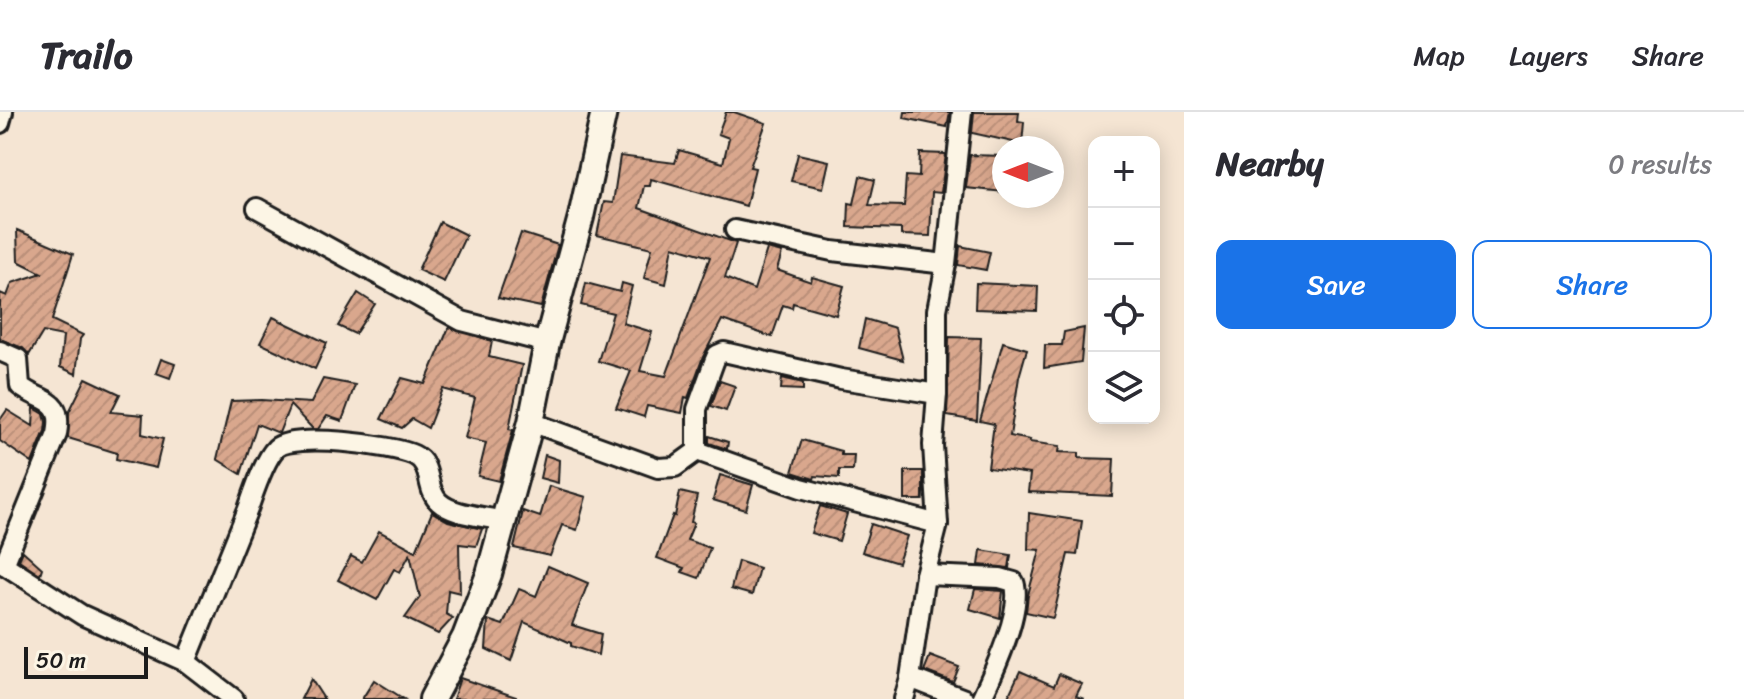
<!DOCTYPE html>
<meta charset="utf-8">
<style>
body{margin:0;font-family:Sriracha,sans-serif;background:#f2f2f3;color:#2b2b33}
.controls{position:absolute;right:24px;top:24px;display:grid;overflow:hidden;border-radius:16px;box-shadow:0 4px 20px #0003}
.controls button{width:72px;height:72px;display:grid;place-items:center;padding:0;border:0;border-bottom:2px solid #e1e1e2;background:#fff;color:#2b2b33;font:40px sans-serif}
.compass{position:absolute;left:992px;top:24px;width:72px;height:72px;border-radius:50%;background:#fff;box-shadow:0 4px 20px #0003;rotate:270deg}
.scale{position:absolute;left:24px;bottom:20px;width:124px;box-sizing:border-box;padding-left:8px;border:4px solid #1c1c1c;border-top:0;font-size:22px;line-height:28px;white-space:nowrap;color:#1c1c1c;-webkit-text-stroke:6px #fcf5e5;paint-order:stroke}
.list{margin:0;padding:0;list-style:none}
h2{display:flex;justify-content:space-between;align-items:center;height:104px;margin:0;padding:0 32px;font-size:34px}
h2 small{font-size:26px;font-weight:400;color:#7c7c81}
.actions{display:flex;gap:16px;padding:24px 32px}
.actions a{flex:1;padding:18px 0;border:2px solid #1a73e8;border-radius:16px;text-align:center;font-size:28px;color:#1a73e8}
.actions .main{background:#1a73e8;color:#fff}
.icon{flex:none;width:44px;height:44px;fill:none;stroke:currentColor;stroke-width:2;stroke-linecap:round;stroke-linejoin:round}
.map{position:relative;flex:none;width:1184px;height:587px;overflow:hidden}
header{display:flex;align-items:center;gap:48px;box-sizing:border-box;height:112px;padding:0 40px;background:#fff;border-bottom:2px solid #e1e1e2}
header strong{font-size:38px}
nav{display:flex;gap:44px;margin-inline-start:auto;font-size:28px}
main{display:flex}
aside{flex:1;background:#fff}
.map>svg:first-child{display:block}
</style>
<header>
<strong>Trailo</strong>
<nav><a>Map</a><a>Layers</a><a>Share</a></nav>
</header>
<main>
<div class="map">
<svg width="1184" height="587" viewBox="0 0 1184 587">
<defs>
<pattern id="building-hatch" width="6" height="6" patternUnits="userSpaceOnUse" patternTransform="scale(2)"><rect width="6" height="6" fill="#d9a78d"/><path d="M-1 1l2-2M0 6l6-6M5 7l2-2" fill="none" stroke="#ba8f79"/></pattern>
</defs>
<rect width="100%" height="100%" fill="#f5e5d3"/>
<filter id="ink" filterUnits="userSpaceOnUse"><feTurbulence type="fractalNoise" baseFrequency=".0125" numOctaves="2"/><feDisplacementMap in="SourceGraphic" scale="16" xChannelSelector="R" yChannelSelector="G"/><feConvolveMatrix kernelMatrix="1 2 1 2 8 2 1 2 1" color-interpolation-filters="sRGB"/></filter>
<g filter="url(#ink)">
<!-- building -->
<g fill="url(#building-hatch)" stroke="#1c1c1c" stroke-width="2">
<path d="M726 0H734L766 11 750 55 755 56 746 94 651 67 650 74H644L639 96 736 131 725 166 754 178 767 137 782 141 777 158 811 170 812 165 844 174 836 203 793 191 792 196 783 193 772 225 722 208 703 245 688 286 685 285 682 301 647 294 644 305 616 296 631 259 598 249 613 201 581 193 586 171 620 180 622 171 632 174 623 211 652 220 640 259 666 264 710 145 673 134 666 172 644 166 652 136 597 123 604 90 613 91 620 44 675 51 679 38 723 51 729 26 718 22Z"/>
<path d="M905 0H950L947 15 904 6Z"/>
<path d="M974 0H1019L1018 9 1024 10 1022 32 972 21Z"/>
<path d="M920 41 946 42 941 81 932 80 930 124 901 123V117L848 115 849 91 854 92 860 64 875 68 869 93 904 94 906 64 919 65Z"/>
<path d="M798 42 829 49 823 76 791 69Z"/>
<path d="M970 43 1004 44V80L966 76Z"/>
<path d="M440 110 466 123 444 170 418 158Z"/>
<path d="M17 118 73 142 52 208 83 223 80 227 76 262 60 255 63 224 43 220 29 243 23 236 0 227V181L7 184 12 171 42 161 18 149Z"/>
<path d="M521 121 558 133 541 195 498 186Z"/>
<path d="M960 134 990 140 986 158 958 153Z"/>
<path d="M976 171 1038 174 1037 199 975 197Z"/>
<path d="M358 181 375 192 355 222 338 214Z"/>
<path d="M273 205 327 231 315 257 260 231Z"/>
<path d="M865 207 895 216 903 248 859 236Z"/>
<path d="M449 215 492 229 489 245 522 253 509 317 513 318 499 369 478 364 486 331 465 326 475 286 443 277 428 316 412 307 402 316 381 307 402 266 425 272Z"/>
<path d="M1084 216 1081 250 1044 256 1045 233H1062L1064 220Z"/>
<path d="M949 225 981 226 977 309 947 304Z"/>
<path d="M1003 230 1027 237 1019 265 1010 324 1030 328 1029 330 1060 334 1059 340 1079 341V346L1114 347 1112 384 1028 380 1030 362 988 356 994 312 980 309Z"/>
<path d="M161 247 175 252 170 266 156 261Z"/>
<path d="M86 266 120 282 111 300 143 303 142 322 163 327 156 356 116 347 117 341 68 326 69 300Z"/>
<path d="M782 266 803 271V278L781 277Z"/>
<path d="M323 267 355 273 342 309 327 304 318 317H313L290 293 279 321 257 312 241 362 217 347 231 289 261 288 311 291Z"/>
<path d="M720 269 735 274 726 299 711 294Z"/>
<path d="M34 296 44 302 46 310 45 319 32 351 0 329V308L7 298 33 314Z"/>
<path d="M709 324 728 330 727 337 709 331Z"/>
<path d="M802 328 841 339V343H854L853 358H839V366L815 364 814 367 792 360Z"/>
<path d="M545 343 559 348 558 371 540 366Z"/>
<rect x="905" y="359" width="18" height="29"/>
<path d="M720 363 753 373 746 398 713 388Z"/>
<path d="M549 374 586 385 577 418 562 413 550 444 514 436 523 399 540 405Z"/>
<path d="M680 380 697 384 691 410 694 411 687 428 710 436 699 466 682 460 684 456 657 446 673 403 675 404Z"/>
<path d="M820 394 847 402 839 429 811 421Z"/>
<path d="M432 400 448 409 482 417 476 434 459 432 460 481 448 478 446 502 453 506 438 522 405 506 420 485 410 442 400 460 394 457 377 488 338 468 351 444 362 450 379 419 416 439Z"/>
<path d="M1029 401 1082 409 1077 443 1068 442 1053 506 1026 500 1028 483 1040 438 1028 437Z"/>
<path d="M871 412 907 424 898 451 862 440Z"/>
<path d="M981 438 1011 443 1009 456 979 453Z"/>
<path d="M23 439 42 456 40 462 19 448Z"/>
<path d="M738 449 759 456 752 483 731 477Z"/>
<path d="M548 454 588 471 572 513 601 522 598 543 571 534V531L524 510 511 549 486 537 488 508 503 513 519 477 536 484Z"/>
<path d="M975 477 1003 479 1000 506 970 497Z"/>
<path d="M930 544 959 555 953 570 924 559Z"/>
<path d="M1020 559 1054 574 1059 562 1082 572 1076 584 1084 587H1007Z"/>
<path d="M460 566 516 585V587H453Z"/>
<path d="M311 567 324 587H301Z"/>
<path d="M374 568 404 587H362Z"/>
</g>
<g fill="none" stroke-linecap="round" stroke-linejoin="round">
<!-- minor casing -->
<g stroke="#1c1c1c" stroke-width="24">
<g id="minor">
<path d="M0 11 3 0"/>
<path d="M257 96 462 209 547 231"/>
<path d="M735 118 832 139 946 152"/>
<path d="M0 239 18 247 20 274C41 291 64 284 57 322L4 453"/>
<path d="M531 310 658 356 675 355 697 339V297L714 250 717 243 724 240 841 267 937 282"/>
<path d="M697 339 801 376 938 412"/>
<path d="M0 450 82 503 186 550 234 587"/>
<path d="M925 463 1000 466 1014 470C1024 496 993 562 981 587"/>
<path d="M186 550C207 499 227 448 248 397 254 380 264 348 276 336 293 320 393 333 414 343 433 352 425 377 439 390 453 403 484 404 503 409"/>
<path d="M910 566 964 587"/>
<path d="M904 587 910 566 925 463 938 412 933 333 937 282V198L946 152 962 0"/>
</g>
</g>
<!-- tertiary casing -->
<g stroke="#1c1c1c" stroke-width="30">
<path id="tertiary" d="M432 587 465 525 489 462 531 310 547 231 581 105 604 0"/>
</g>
<!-- minor -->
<use href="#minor" stroke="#fcf5e5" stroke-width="18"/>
<!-- tertiary -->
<use href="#tertiary" stroke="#fcf5e5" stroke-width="24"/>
</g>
</g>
</svg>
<div class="controls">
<button>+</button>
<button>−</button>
<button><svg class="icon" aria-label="locate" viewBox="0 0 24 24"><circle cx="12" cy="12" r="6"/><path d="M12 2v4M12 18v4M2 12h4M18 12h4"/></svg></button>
<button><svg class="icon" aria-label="layers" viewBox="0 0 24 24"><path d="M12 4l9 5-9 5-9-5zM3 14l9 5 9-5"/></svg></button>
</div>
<svg class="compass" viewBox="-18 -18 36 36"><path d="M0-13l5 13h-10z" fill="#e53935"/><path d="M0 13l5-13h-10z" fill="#7c7c81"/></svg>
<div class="scale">50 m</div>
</div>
<aside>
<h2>Nearby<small>0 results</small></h2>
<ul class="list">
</ul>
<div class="actions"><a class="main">Save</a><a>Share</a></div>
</aside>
</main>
